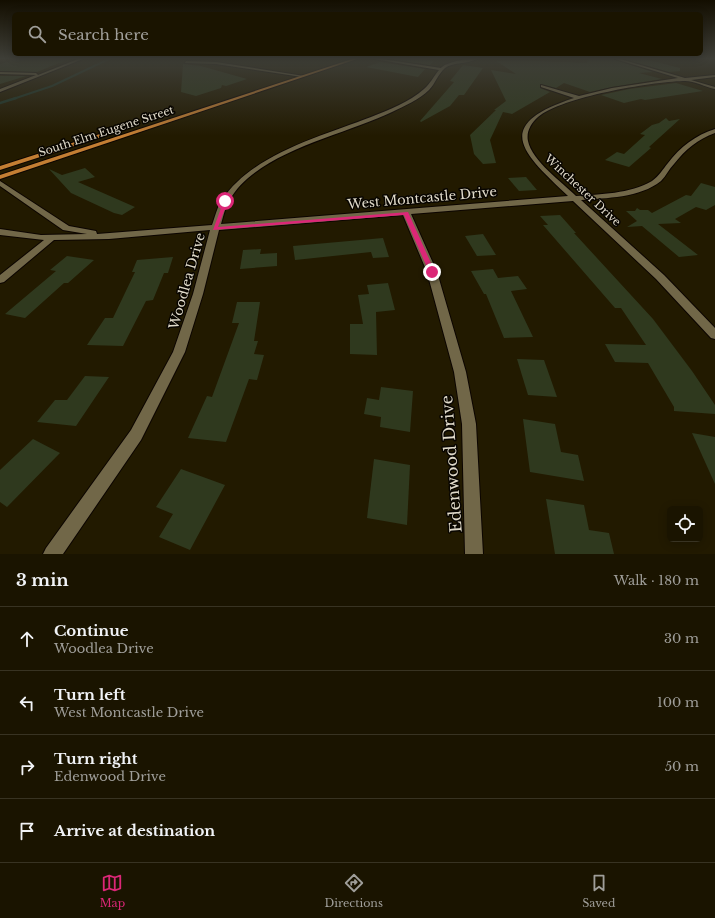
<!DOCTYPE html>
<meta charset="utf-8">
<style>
body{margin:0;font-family:"Libre Baskerville",serif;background:#231d0a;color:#f1f3f6}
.controls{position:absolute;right:12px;bottom:12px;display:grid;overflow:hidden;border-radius:6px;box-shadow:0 2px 10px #0003}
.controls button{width:36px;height:36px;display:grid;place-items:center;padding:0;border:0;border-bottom:1px solid #383322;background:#1a1400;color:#f1f3f6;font:20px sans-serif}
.stop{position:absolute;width:12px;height:12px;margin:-9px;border:3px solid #db2777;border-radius:50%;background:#fff}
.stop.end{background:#db2777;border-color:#fff;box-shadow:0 1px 4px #0008}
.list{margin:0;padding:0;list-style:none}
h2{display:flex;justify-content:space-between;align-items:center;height:52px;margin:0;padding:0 16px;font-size:17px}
h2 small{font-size:13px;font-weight:400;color:#9f9e99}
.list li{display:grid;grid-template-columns:26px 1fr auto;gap:12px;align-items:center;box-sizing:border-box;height:64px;padding:0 16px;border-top:1px solid #383322}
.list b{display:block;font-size:15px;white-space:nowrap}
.list p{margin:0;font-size:13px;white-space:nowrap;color:#9f9e99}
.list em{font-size:13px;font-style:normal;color:#9f9e99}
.icon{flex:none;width:22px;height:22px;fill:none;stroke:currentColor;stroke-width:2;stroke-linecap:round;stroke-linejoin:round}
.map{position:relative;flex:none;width:715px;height:554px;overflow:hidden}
.search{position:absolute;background:#1a1400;box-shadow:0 2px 10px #0003;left:12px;right:12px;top:12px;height:44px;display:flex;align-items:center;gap:10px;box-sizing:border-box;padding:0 14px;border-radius:6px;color:#9f9e99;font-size:15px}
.sheet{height:308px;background:#1a1400}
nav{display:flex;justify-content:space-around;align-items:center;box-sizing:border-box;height:56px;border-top:1px solid #383322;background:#1a1400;font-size:11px;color:#9f9e99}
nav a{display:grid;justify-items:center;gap:2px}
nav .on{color:#db2777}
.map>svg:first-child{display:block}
</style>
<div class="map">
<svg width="715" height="554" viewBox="0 0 715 554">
<rect width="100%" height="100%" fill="#221a00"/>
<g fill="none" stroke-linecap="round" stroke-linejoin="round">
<!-- stream-far1 -->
<path stroke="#1d372a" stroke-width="2" d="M13 99 52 86 109 59"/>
<!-- stream -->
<path stroke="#1d372a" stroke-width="2.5" d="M0 103 16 98"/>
</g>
<!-- building -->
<g fill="#2f391e">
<path d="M10 59H69L37 72 0 71V64L10 61Z"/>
<path d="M390 59H422L434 61 430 65Z"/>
<path d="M588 59H614L615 60 653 72 639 73 662 79 612 87 590 92 564 83 556 88 540 84V88L550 92 512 114 503 112 490 140 496 163 483 164 474 154 470 135 496 110H494L506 101 491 70 516 74 496 61 516 60 587 63Z"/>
<path d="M624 59H645L680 68V71L669 72Z"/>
<path d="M380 62 425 69 418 77 366 67Z"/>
<path d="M183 64 201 66 247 79 226 86 222 85 221 88 196 96 181 92Z"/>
<path d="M463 65 483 68 464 95H459L450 106 421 122 420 121 454 82 450 81Z"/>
<path d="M0 76H26L0 84Z"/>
<path d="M676 83 703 91 645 100 641 99 624 103 601 95 629 89Z"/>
<path d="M666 118 669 121 680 119 649 147 651 148 629 167 605 160 617 152 624 154 645 135 640 134 652 125 659 123Z"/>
<path d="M85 168 95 177 78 182 135 207 122 215 114 213 71 193 49 169 62 175Z"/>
<path d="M526 177 537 190 519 191 508 178Z"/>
<path d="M701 183 715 187V205L706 210 696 207 675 219 681 223 658 224 698 255 679 257 642 226 627 227 637 221 626 211H635L637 208 640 210H648L652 213 686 195 691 196Z"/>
<path d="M560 215 576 233H574L653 319 692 371 715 405V414L674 411V407L648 363 615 362 605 344 646 345 621 308H615L543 225H548L540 216Z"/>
<path d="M483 234 496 255 477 256 465 236Z"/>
<path d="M383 238 389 257 373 258 371 252 295 260 293 246Z"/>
<path d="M261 249 260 254 277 253V266L240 269 243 250Z"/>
<path d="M67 256 94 260 68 283H64L25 318 5 314 56 271 50 270Z"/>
<path d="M173 257 168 273H164L153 300 146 301 123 346 87 345 105 318H113L135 272H132L137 260Z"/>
<path d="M493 269 498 278 518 276 527 289 511 291 533 337 504 338 486 294H484L471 271Z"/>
<path d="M388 283 395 310 376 312 377 355 350 354V324H363L358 295 369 294 367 285Z"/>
<path d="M237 302H260L254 341H258L254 354 264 355 257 380 249 379 226 442 188 438 207 396 212 397 239 323H232Z"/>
<path d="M517 359 544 360 557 397 528 395Z"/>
<path d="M85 376 109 377 76 426 37 422 55 400H67Z"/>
<path d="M381 387 413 391 410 432 380 427 381 417 364 414 367 398 379 400Z"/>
<path d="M523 419 555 424 561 452 578 455 584 481 530 472Z"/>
<path d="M692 433 715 437V484Z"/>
<path d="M33 439 60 453 7 507 0 502V470Z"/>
<path d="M374 459 410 465 407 525 367 518Z"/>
<path d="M181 469 225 485 190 550 159 537 173 514 156 507Z"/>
<path d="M546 499 584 505 589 530 609 533 614 554H555Z"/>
</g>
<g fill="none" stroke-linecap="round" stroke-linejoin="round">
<!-- minor casing -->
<g stroke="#0c0500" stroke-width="2">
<g id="minor">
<path d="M78 59H83L0 92V89L36 75 0 74V72L36 73 38 75Z"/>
<path d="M374 59H382L441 68C446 62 469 58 477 59 468 64 453 62 445 68 438 74 435 84 429 90 419 100 404 106 392 112 345 135 255 152 229 201 225 208 223 217 221 224L568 196C521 152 492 125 574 98L541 87V85L579 96 612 88 678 78 615 59H620L685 78 715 75V77L691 80 715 87V89C705 87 693 80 683 81 650 82 562 97 538 117 531 123 526 132 528 141 532 161 562 182 576 196 600 194 630 194 652 181 659 176 663 169 668 163 680 147 696 135 715 129V133C698 139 685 150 674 164 669 169 666 176 661 181 640 198 606 198 581 200L664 275 715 328V339L711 338 656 279 573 201 411 214 437 272 466 372 476 424 483 554H465L462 424 454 372 427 272 403 215 219 230 203 294 185 352 141 440 63 554H43L46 548 131 430 173 352 193 294 210 230 109 239 54 240 4 282 0 283V275L44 240 0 235V229L41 235 87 234 63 230 0 186V181L69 226 96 231 97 234 212 225C215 217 217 207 222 200 252 154 322 136 371 117 389 110 409 102 424 89 430 84 434 76 439 70Z"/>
<path d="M186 61 216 62 304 76 302 77 216 64 185 63Z"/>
</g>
</g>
<!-- primary casing -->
<g stroke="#0c0500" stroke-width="2">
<g id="primary">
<path d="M352 59H357L0 179V175Z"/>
<path d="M103 133 106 135 105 136 0 170V166Z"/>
</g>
</g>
<!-- minor -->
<use href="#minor" fill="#716748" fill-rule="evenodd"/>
<!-- primary -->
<use href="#primary" fill="#c37e33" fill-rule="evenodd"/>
</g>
<!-- sky -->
<linearGradient id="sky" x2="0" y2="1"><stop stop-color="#130e00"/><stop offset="0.43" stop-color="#3e3e37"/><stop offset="1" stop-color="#3e3e37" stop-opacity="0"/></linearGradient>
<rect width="715" height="136" fill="url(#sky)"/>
<!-- route -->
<path fill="#db2777" d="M224 200 228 201 218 227 408 212 435 272 432 274 429 272 404 215 213 230Z"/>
<g text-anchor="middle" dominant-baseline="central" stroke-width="3" stroke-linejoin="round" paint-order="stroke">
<!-- far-street labels -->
<g font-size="11" fill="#e0dac9" stroke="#080500">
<text transform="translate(106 131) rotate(-18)">South Elm Eugene Street</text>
<text transform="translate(583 190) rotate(43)">Winchester Drive</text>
</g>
<!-- street labels -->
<g font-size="13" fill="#e0dac9" stroke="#080500">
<text transform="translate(422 198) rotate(-5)">West Montcastle Drive</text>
<text transform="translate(187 281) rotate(-74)">Woodlea Drive</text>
</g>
<!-- near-street labels -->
<g font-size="16" fill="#e0dac9" stroke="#080500">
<text transform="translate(451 464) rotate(-94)">Edenwood Drive</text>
</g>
</g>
</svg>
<div class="controls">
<button><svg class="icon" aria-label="locate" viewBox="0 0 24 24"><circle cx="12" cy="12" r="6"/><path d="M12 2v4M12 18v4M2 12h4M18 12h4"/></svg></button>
</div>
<div class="stop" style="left:225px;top:201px"></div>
<div class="stop end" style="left:432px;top:272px"></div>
<div class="search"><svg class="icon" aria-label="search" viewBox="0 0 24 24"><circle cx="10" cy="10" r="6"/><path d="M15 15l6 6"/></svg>Search here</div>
</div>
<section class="sheet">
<h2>3 min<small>Walk · 180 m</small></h2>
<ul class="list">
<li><svg class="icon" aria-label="ahead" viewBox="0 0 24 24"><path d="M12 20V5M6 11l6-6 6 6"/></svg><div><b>Continue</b><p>Woodlea Drive</p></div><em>30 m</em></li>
<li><svg class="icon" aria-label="left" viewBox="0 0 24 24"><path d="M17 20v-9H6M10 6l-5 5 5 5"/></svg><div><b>Turn left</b><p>West Montcastle Drive</p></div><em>100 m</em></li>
<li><svg class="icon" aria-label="right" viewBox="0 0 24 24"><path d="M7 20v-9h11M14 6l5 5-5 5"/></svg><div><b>Turn right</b><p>Edenwood Drive</p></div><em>50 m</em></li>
<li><svg class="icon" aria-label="arrive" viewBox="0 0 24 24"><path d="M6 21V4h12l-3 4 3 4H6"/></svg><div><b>Arrive at destination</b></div></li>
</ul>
</section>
<nav>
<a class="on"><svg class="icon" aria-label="map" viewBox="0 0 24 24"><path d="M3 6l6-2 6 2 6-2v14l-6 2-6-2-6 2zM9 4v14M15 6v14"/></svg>Map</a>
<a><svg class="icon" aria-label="directions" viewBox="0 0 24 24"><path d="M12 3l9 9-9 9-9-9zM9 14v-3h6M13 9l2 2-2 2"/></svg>Directions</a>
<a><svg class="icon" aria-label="saved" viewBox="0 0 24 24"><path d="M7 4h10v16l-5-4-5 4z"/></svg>Saved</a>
</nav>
